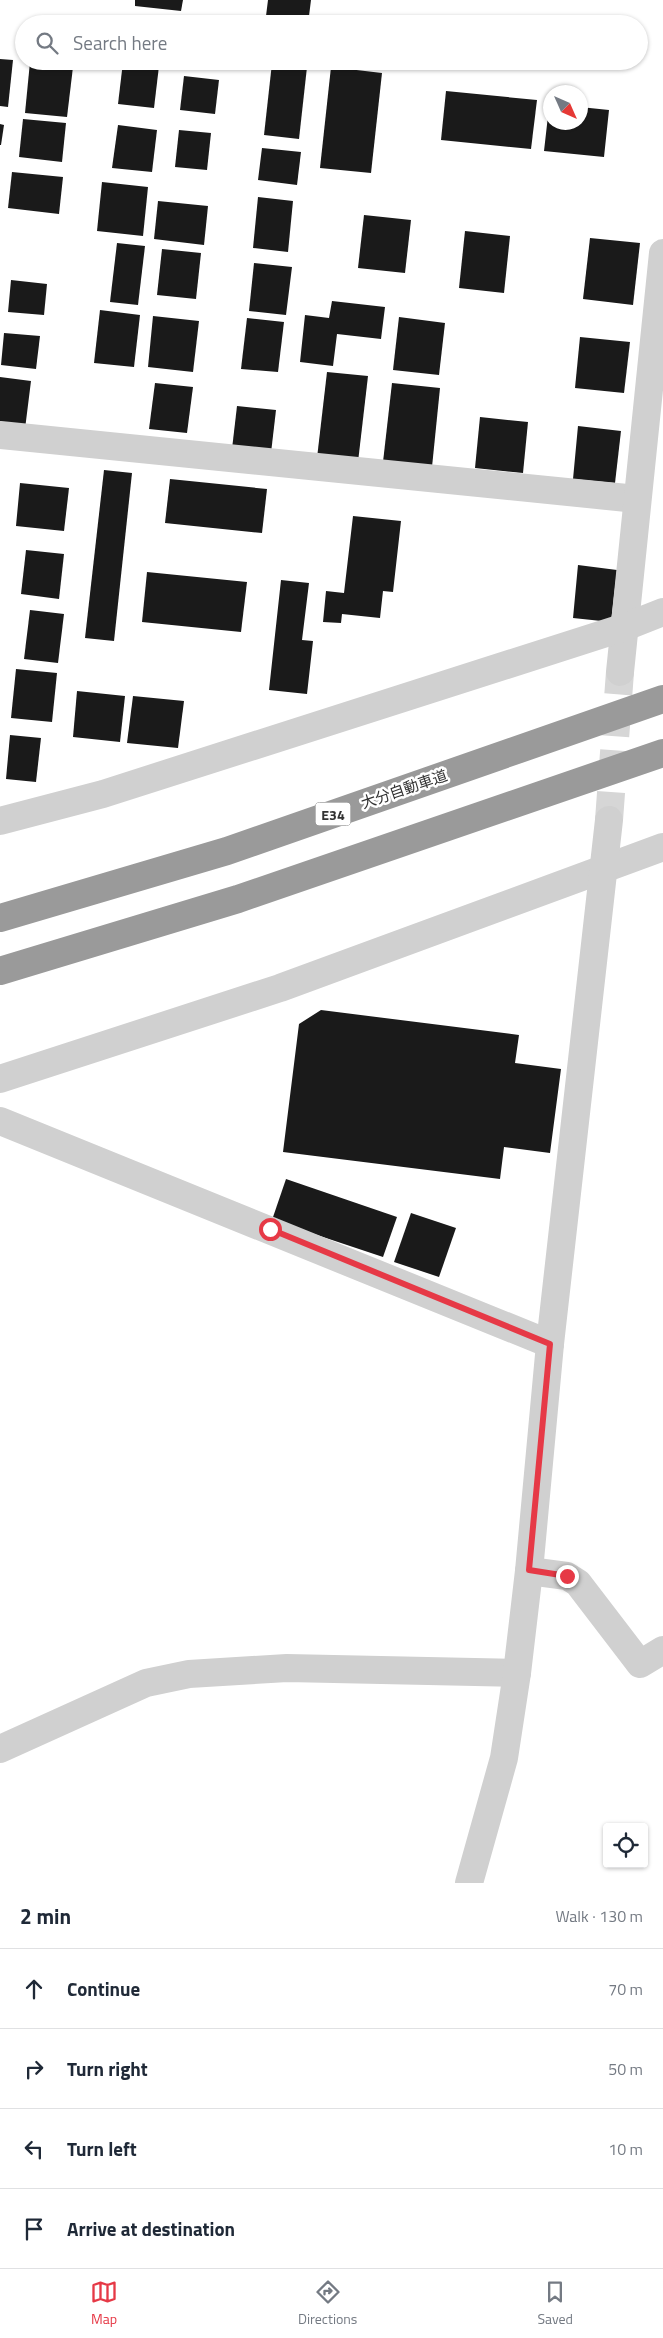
<!DOCTYPE html>
<meta charset="utf-8">
<style>
body{margin:0;font-family:"Titillium Web","Noto Sans JP",sans-serif;background:#f6f6f7;color:#1f2937}
.controls{position:absolute;right:15px;bottom:15px;display:grid;overflow:hidden;border-radius:5px;box-shadow:0 1px 4px #0004}
.controls button{width:45px;height:45px;display:grid;place-items:center;padding:0;border:0;border-bottom:1px solid #e0e1e3;background:#fff;color:#1f2937;font:25px sans-serif}
.compass{position:absolute;left:543px;top:85px;width:45px;height:45px;border-radius:50%;background:#fff;box-shadow:0 1px 4px #0004;rotate:135deg}
.stop{position:absolute;width:15px;height:15px;margin:-11px;border:4px solid #e63946;border-radius:50%;background:#fff}
.stop.end{background:#e63946;border-color:#fff;box-shadow:0 1px 5px #0008}
.list{margin:0;padding:0;list-style:none}
h2{display:flex;justify-content:space-between;align-items:center;height:65px;margin:0;padding:0 20px;font-size:21px}
h2 small{font-size:16px;font-weight:400;color:#747a83}
.list li{display:grid;grid-template-columns:32px 1fr auto;gap:15px;align-items:center;box-sizing:border-box;height:80px;padding:0 20px;border-top:1px solid #e0e1e3}
.list b{display:block;font-size:19px;white-space:nowrap}
.list em{font-size:16px;font-style:normal;color:#747a83}
.icon{flex:none;width:28px;height:28px;fill:none;stroke:currentColor;stroke-width:2;stroke-linecap:round;stroke-linejoin:round}
.map{position:relative;flex:none;width:663px;height:1883px;overflow:hidden}
.search{position:absolute;background:#fff;box-shadow:0 1px 4px #0004;left:15px;right:15px;top:15px;height:55px;display:flex;align-items:center;gap:12px;box-sizing:border-box;padding:0 18px;border-radius:28px;color:#747a83;font-size:19px}
.sheet{height:385px;background:#fff}
nav{display:flex;justify-content:space-around;align-items:center;box-sizing:border-box;height:70px;border-top:1px solid #e0e1e3;background:#fff;font-size:14px;color:#747a83}
nav a{display:grid;justify-items:center;gap:2px}
nav .on{color:#e63946}
.map>svg:first-child{display:block}
</style>
<div class="map">
<svg width="663" height="1883" viewBox="0 0 663 1883">
<rect width="100%" height="100%" fill="#fff"/>
<!-- building -->
<g fill="#1a1a1a">
<path d="M135 0H183L181 11 135 6Z"/>
<path d="M268 0H311L308 24H265Z"/>
<path d="M0 59 13 60 8 107 0 106Z"/>
<path d="M30 62 73 67 67 117 25 113Z"/>
<path d="M123 62 159 66 154 108 118 104Z"/>
<path d="M272 63 307 67 299 139 264 135Z"/>
<path d="M331 67 382 73 371 173 320 168Z"/>
<path d="M184 76 219 80 215 114 180 110Z"/>
<path d="M446 91 537 100 531 149 441 140Z"/>
<path d="M549 107 550 122H580V107L609 110 604 157 544 151Z"/>
<path d="M23 119 66 123 62 162 19 157Z"/>
<path d="M0 124 4 125 1 145H0Z"/>
<path d="M118 125 157 130 152 172 112 168Z"/>
<path d="M179 130 211 133 207 170 175 167Z"/>
<path d="M262 148 301 152 297 185 258 180Z"/>
<path d="M12 172 63 177 59 214 8 208Z"/>
<path d="M102 182 148 187 143 236 97 231Z"/>
<path d="M258 197 293 201 288 252 253 248Z"/>
<path d="M158 201 208 206 204 245 154 239Z"/>
<path d="M364 215 411 220 405 273 358 268Z"/>
<path d="M465 231 510 236 504 293 459 288Z"/>
<path d="M590 238 640 243 633 305 583 299Z"/>
<path d="M117 243 145 246 138 305 110 302Z"/>
<path d="M162 249 201 253 196 299 157 295Z"/>
<path d="M254 263 292 267 286 315 249 311Z"/>
<path d="M11 280 47 284 44 315 8 312Z"/>
<path d="M332 301 385 307 381 339 337 334 333 366 300 362 305 315 329 318Z"/>
<path d="M100 310 140 315 134 367 94 363Z"/>
<path d="M153 316 199 321 193 372 148 367Z"/>
<path d="M399 317 445 323 439 375 393 370Z"/>
<path d="M247 318 284 322 278 372 241 369Z"/>
<path d="M4 333 40 336 36 369 1 365Z"/>
<path d="M580 337 630 342 624 393 575 388Z"/>
<path d="M327 372 368 376 358 462 317 458Z"/>
<path d="M0 377 31 381 25 429 0 426Z"/>
<path d="M155 383 193 387 187 433 149 429Z"/>
<path d="M392 383 440 388 432 467 383 462Z"/>
<path d="M237 406 276 410 271 453 232 449Z"/>
<path d="M480 417 528 422 523 473 475 468Z"/>
<path d="M578 426 621 431 615 483 573 479Z"/>
<path d="M104 470 132 473 114 641 85 638Z"/>
<path d="M170 479 267 489 262 533 165 523Z"/>
<path d="M20 483 69 488 64 531 16 526Z"/>
<path d="M353 516 401 521 393 592 383 591 380 618 342 614 341 623 323 622 326 591 344 593Z"/>
<path d="M26 550 64 554 59 599 21 594Z"/>
<path d="M578 565 617 570 611 622 573 618Z"/>
<path d="M147 572 247 582 241 632 142 622Z"/>
<path d="M281 580 309 583 302 640 313 641 307 694 269 690Z"/>
<path d="M30 610 64 614 58 663 24 659Z"/>
<path d="M16 669 57 673 52 722 11 718Z"/>
<path d="M77 691 125 696 120 742 73 737Z"/>
<path d="M133 696 184 701 178 748 127 743Z"/>
<path d="M10 735 41 738 36 782 6 779Z"/>
<path d="M321 1010 519 1035 515 1063 561 1069 550 1153 504 1147 500 1179 283 1152 299 1024Z"/>
<path d="M286 1179 397 1217 383 1257 272 1220Z"/>
<path d="M411 1213 456 1228 439 1277 394 1262Z"/>
</g>
<g fill="none" stroke-linecap="round" stroke-linejoin="round">
<!-- minor-tunnel -->
<path stroke="#d6d6d6" stroke-width="28" stroke-dasharray="28 14" stroke-linecap="butt" d="M609 820 620 672"/>
<!-- minor -->
<g stroke="#d0d0d0" stroke-width="28">
<path d="M0 435 637 499"/>
<path d="M620 672 663 253"/>
<path d="M0 821 103 794 625 627 663 612"/>
<path d="M0 1079 280 988 663 847"/>
<path d="M0 1121 550 1344"/>
<path d="M529 1571 567 1576 578 1583 640 1664 663 1650"/>
<path d="M0 1749 146 1683 189 1674 287 1668 517 1673"/>
<path d="M469 1883 504 1758 517 1673 529 1571 550 1344 609 820"/>
</g>
<!-- motorway -->
<g stroke="#9a9a9a" stroke-width="28">
<path d="M0 918 227 851 663 699"/>
<path d="M0 971 238 899 663 753"/>
</g>
</g>
<g fill="none" stroke-linecap="round" stroke-linejoin="round">
<!-- route -->
<path stroke="#e63946" stroke-width="6" d="M270 1229 550 1344 529 1570 567 1576"/>
</g>
<g text-anchor="middle" dominant-baseline="central" stroke-width="5" stroke-linejoin="round" paint-order="stroke">
<!-- shield labels -->
<rect fill="#fff" stroke="#707070" stroke-width="1" x="315.5" y="802.5" width="35" height="23" rx="4"/>
<g font-size="14" font-weight="bold" fill="#333">
<text x="333" y="814">E34</text>
</g>
<!-- street labels -->
<g font-size="15" fill="#333" stroke="#fff">
<text transform="translate(404 789) rotate(-19)">大分自動車道</text>
</g>
</g>
</svg>
<div class="controls">
<button><svg class="icon" aria-label="locate" viewBox="0 0 24 24"><circle cx="12" cy="12" r="6"/><path d="M12 2v4M12 18v4M2 12h4M18 12h4"/></svg></button>
</div>
<svg class="compass" viewBox="-18 -18 36 36"><path d="M0-13l5 13h-10z" fill="#e53935"/><path d="M0 13l5-13h-10z" fill="#747a83"/></svg>
<div class="stop" style="left:270px;top:1229px"></div>
<div class="stop end" style="left:567px;top:1576px"></div>
<div class="search"><svg class="icon" aria-label="search" viewBox="0 0 24 24"><circle cx="10" cy="10" r="6"/><path d="M15 15l6 6"/></svg>Search here</div>
</div>
<section class="sheet">
<h2>2 min<small>Walk · 130 m</small></h2>
<ul class="list">
<li><svg class="icon" aria-label="ahead" viewBox="0 0 24 24"><path d="M12 20V5M6 11l6-6 6 6"/></svg><div><b>Continue</b></div><em>70 m</em></li>
<li><svg class="icon" aria-label="right" viewBox="0 0 24 24"><path d="M7 20v-9h11M14 6l5 5-5 5"/></svg><div><b>Turn right</b></div><em>50 m</em></li>
<li><svg class="icon" aria-label="left" viewBox="0 0 24 24"><path d="M17 20v-9H6M10 6l-5 5 5 5"/></svg><div><b>Turn left</b></div><em>10 m</em></li>
<li><svg class="icon" aria-label="arrive" viewBox="0 0 24 24"><path d="M6 21V4h12l-3 4 3 4H6"/></svg><div><b>Arrive at destination</b></div></li>
</ul>
</section>
<nav>
<a class="on"><svg class="icon" aria-label="map" viewBox="0 0 24 24"><path d="M3 6l6-2 6 2 6-2v14l-6 2-6-2-6 2zM9 4v14M15 6v14"/></svg>Map</a>
<a><svg class="icon" aria-label="directions" viewBox="0 0 24 24"><path d="M12 3l9 9-9 9-9-9zM9 14v-3h6M13 9l2 2-2 2"/></svg>Directions</a>
<a><svg class="icon" aria-label="saved" viewBox="0 0 24 24"><path d="M7 4h10v16l-5-4-5 4z"/></svg>Saved</a>
</nav>
